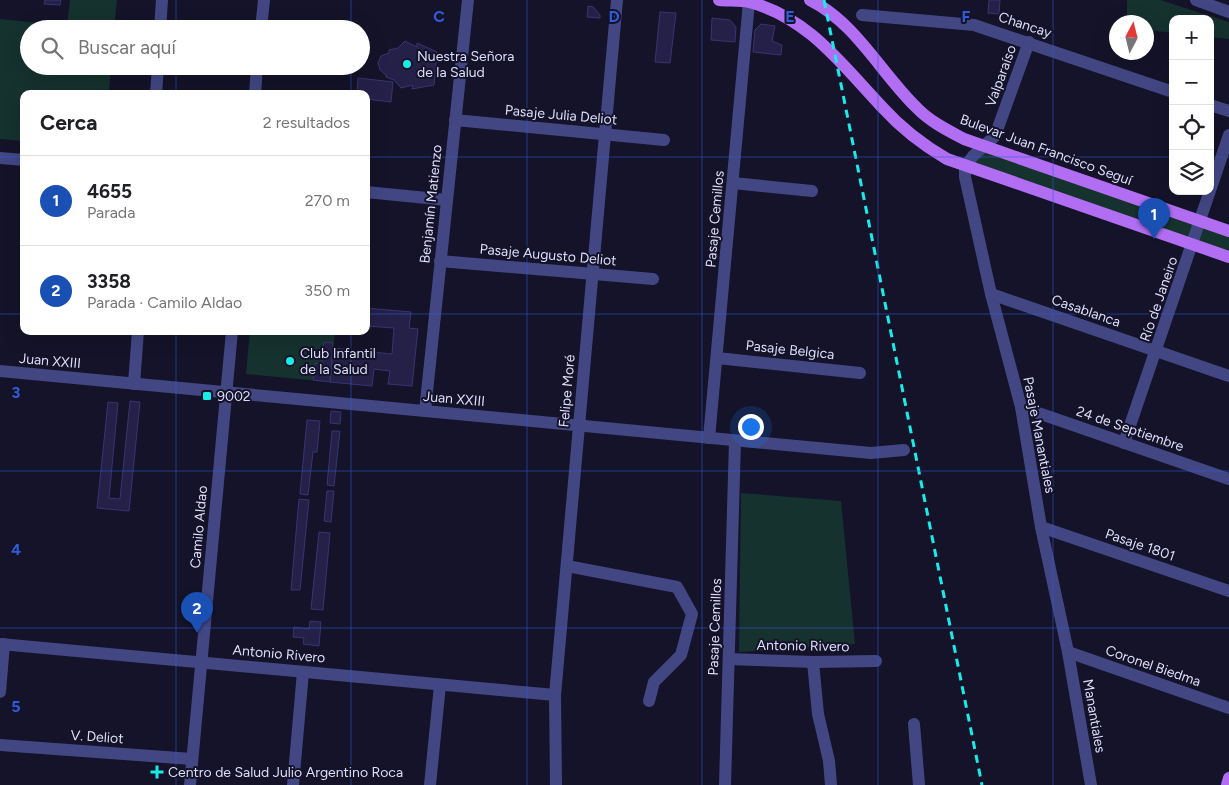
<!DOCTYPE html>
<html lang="es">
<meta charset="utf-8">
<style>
body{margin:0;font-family:Figtree,sans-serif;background:#f6f6f6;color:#202124}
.controls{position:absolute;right:15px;top:15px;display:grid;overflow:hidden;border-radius:10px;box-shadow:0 5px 20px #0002}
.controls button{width:45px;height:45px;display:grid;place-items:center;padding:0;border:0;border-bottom:1px solid #e0e0e0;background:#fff;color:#202124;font:25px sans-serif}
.compass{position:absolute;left:1109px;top:15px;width:45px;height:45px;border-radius:50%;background:#fff;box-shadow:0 5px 20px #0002;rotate:7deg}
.you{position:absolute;left:750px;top:426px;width:18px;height:18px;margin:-12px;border:4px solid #fff;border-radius:50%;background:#1a73e8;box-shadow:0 0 0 8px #1a73e833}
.badge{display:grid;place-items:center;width:32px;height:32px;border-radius:50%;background:#0b8043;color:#fff;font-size:16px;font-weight:700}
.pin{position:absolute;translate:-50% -41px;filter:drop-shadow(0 1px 2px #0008)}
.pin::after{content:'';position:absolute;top:26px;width:18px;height:15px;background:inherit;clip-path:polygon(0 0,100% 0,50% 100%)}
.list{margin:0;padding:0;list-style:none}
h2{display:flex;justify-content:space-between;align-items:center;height:65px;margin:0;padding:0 20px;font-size:21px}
h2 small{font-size:16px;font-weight:400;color:#757577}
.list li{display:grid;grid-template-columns:32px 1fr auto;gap:15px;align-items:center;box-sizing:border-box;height:90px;padding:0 20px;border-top:1px solid #e0e0e0}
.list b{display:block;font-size:19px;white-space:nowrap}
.list p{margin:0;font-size:16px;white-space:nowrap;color:#757577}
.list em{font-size:16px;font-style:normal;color:#757577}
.icon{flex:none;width:28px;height:28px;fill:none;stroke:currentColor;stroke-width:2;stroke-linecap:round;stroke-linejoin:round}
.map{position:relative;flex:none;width:1229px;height:785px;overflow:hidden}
.search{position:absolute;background:#fff;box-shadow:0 5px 20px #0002;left:20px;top:20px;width:350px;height:55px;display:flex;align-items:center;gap:12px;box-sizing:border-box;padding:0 18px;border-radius:28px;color:#757577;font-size:19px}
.panel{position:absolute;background:#fff;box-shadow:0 5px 20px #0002;left:20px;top:90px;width:350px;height:245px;border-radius:10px}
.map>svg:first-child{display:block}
</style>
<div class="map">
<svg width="1229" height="785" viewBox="0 0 1229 785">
<rect width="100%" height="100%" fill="#141329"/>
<!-- green -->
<g fill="#16322e">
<path d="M70 0H117L114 29H29V66H111L109 94H24V141L0 139V19L67 26Z"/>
<path d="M1127 0H1160L1229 22V39L1210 37V19H1173V33L1147 30 1146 22H1127Z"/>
<path d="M985 146 1229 231V257L968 163Z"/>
<path d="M250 331H335L330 382 246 374Z"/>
<path d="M741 493 841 501 855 644 739 652Z"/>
</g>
<!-- building -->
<g fill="#242048" stroke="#393472">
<path d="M45 0H61L60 5 44 4Z"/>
<path d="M989 0H1000L999 14 988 13Z"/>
<path d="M588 6 593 7 600 15V18L587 17Z"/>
<path d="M660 12 676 13 670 63 655 62Z"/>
<path d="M712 18 730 20 736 27 735 42 711 40Z"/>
<path d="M761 24 775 26 772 41 782 45 781 55 753 52 755 30Z"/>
<path d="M405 41 417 47V43L437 52 434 85 412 89 413 85 401 88 394 80 386 77V75L380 70 378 63 381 56 389 53V50L398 48Z"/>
<path d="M358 78 393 82 391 102 366 99V94H357Z"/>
<path d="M366 308 411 312 409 328 418 329 412 386 388 384 390 371 374 369 372 386 330 382 333 348 392 354 394 328 366 326Z"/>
<path d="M324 342 333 343 330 382 313 380 315 363 322 364Z"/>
<path d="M130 401 140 402 129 511 97 508 108 402 118 403 109 498 120 499Z"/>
<path d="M331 411 341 412 340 424 330 423Z"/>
<path d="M307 420 320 421 317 452H313L308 495 300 494Z"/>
<path d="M332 431H340L334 486 327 485Z"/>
<path d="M327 491H334L331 522 324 521Z"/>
<path d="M299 499 309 500 300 590H291Z"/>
<path d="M319 532 330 533 323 610 311 609Z"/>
<path d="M310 621 321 622 319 646 303 644 304 638 293 637 294 627 309 629Z"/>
</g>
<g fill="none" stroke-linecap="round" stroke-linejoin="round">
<!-- minor -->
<g stroke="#424784" stroke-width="12">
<path d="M1196 0 1229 12"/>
<path d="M862 15 974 25 1173 92"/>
<path d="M160 29 162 0"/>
<path d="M261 29 264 0"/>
<path d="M1029 42 995 136 973 156 965 167V177L991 294 1021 407 1041 527 1068 652 1091 785"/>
<path d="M156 94 158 66"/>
<path d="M255 94 257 66"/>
<path d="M1210 105 1229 111"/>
<path d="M455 120 664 140"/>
<path d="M0 158 24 160"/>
<path d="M733 183 812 191"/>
<path d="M366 192 447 200"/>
<path d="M440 261 653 279"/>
<path d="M991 294 1229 376"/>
<path d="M717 358 860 373"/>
<path d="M0 371 871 453 904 450"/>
<path d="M134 384 138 331"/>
<path d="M1021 407 1229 479"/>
<path d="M425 411 468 0"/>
<path d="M709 438 749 2"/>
<path d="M1124 443 1229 135"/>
<path d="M1041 527 1229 591"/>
<path d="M567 566 677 587 692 614 681 655 654 682 649 701"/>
<path d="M0 644 555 695"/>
<path d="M1068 652 1229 708"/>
<path d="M729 659 813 662 876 661"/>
<path d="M813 662 818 714 829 761 831 785"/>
<path d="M0 692 4 644"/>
<path d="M914 724 919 785"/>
<path d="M0 745 192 759"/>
<path d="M190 785 232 331"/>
<path d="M293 785 303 672"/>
<path d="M430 785 440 685"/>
<path d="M556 785 555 695 617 0"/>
<path d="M725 785 735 441"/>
</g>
<!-- major -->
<g stroke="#b16ef3" stroke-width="12">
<path d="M719 0C729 1 740 0 749 2 808 17 843 66 882 107 901 128 923 145 947 159L1229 257"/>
<path d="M810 0C855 22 881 73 916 107 929 121 947 130 964 139L1229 231"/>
<path d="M1227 785 1229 778"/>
</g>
<!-- rail -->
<path stroke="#19ece8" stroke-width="3" stroke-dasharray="8 6" stroke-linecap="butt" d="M824 0 982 785"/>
</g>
<!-- grid -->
<path fill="none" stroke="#305cdc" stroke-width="1" stroke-opacity="0.55" d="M176 0V29M351 0V29M527 0V785M702 0V785M878 0V785M1053 0V785M176 66V94M351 66V94M0 157H24M366 157H1173M1210 157H1229M0 314H24M366 314H1229M176 331V785M351 331V785M0 471H1229M0 628H1229"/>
<!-- markers -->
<g fill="#19ece8" stroke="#141329" stroke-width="2">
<circle cx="407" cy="64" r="5"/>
<circle cx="290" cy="361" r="5"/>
<rect x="202" y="391" width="10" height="10" rx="2.5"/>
<path d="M154.5 764.5h5v5h5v5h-5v5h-5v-5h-5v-5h5z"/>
</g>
<g text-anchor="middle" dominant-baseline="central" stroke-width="4" stroke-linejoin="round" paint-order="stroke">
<!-- street labels -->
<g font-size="14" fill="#dedefc" stroke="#141329">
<text transform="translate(1025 25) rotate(18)">Chancay</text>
<text transform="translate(1001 76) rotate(-70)">Valparaíso</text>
<text transform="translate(561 115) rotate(5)">Pasaje Julia Deliot</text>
<text transform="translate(1046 150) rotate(20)">Bulevar Juan Francisco Seguí</text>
<text transform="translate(431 204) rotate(-84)">Benjamín Matienzo</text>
<text transform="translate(715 219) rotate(-85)">Pasaje Cemillos</text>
<text transform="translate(548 255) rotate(5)">Pasaje Augusto Deliot</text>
<text transform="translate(1159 299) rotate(-71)">Río de Janeiro</text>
<text transform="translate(1086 311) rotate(19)">Casablanca</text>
<text transform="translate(790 350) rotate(6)">Pasaje Belgica</text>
<text transform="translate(50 361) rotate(5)">Juan XXIII</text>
<text transform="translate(567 391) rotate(-85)">Felipe Moré</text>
<text transform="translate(454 399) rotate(5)">Juan XXIII</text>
<text transform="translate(1130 429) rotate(19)">24 de Septiembre</text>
<text transform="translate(1039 435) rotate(79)">Pasaje Manantiales</text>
<text transform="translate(199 527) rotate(-85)">Camilo Aldao</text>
<text transform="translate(1140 545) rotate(19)">Pasaje 1801</text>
<text transform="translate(715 627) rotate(-88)">Pasaje Cemillos</text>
<text transform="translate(803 646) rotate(1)">Antonio Rivero</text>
<text transform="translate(279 654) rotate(5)">Antonio Rivero</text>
<text transform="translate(1153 666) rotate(19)">Coronel Biedma</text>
<text transform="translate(1094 716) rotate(80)">Manantiales</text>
<text transform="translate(97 737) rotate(4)">V. Deliot</text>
</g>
<!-- poi labels -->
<g font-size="14" fill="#dedefc" stroke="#141329" text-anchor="start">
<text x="417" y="56">Nuestra Señora<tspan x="417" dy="16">de la Salud</tspan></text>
<text x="300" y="353">Club Infantil<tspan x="300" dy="16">de la Salud</tspan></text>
<text x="217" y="396">9002</text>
<text x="168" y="772">Centro de Salud Julio Argentino Roca</text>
</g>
</g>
<g font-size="16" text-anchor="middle" font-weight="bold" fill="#305cdc" stroke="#141329" stroke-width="4" stroke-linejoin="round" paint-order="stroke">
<text x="439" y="22">C</text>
<text x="614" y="22">D</text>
<text x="790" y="22">E</text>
<text x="966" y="22">F</text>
<text x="16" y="398">3</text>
<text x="16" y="555">4</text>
<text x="16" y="712">5</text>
</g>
</svg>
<div class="controls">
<button>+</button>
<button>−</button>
<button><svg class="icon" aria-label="locate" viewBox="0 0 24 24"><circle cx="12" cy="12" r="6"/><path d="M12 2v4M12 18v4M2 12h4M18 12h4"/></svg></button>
<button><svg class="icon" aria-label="layers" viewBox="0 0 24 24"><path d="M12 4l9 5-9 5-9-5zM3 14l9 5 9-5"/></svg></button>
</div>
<svg class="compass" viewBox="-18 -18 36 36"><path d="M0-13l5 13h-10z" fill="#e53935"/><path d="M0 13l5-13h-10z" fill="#757577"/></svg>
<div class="you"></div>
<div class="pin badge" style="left:1154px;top:239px;background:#1a4fb4">1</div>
<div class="pin badge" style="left:197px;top:633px;background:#1a4fb4">2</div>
<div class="search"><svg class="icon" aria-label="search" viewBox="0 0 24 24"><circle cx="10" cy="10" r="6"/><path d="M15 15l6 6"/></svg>Buscar aquí</div>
<section class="panel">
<h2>Cerca<small>2 resultados</small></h2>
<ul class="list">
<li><span class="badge" style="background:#1a4fb4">1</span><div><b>4655</b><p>Parada</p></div><em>270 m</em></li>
<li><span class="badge" style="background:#1a4fb4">2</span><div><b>3358</b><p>Parada · Camilo Aldao</p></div><em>350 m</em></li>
</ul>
</section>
</div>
